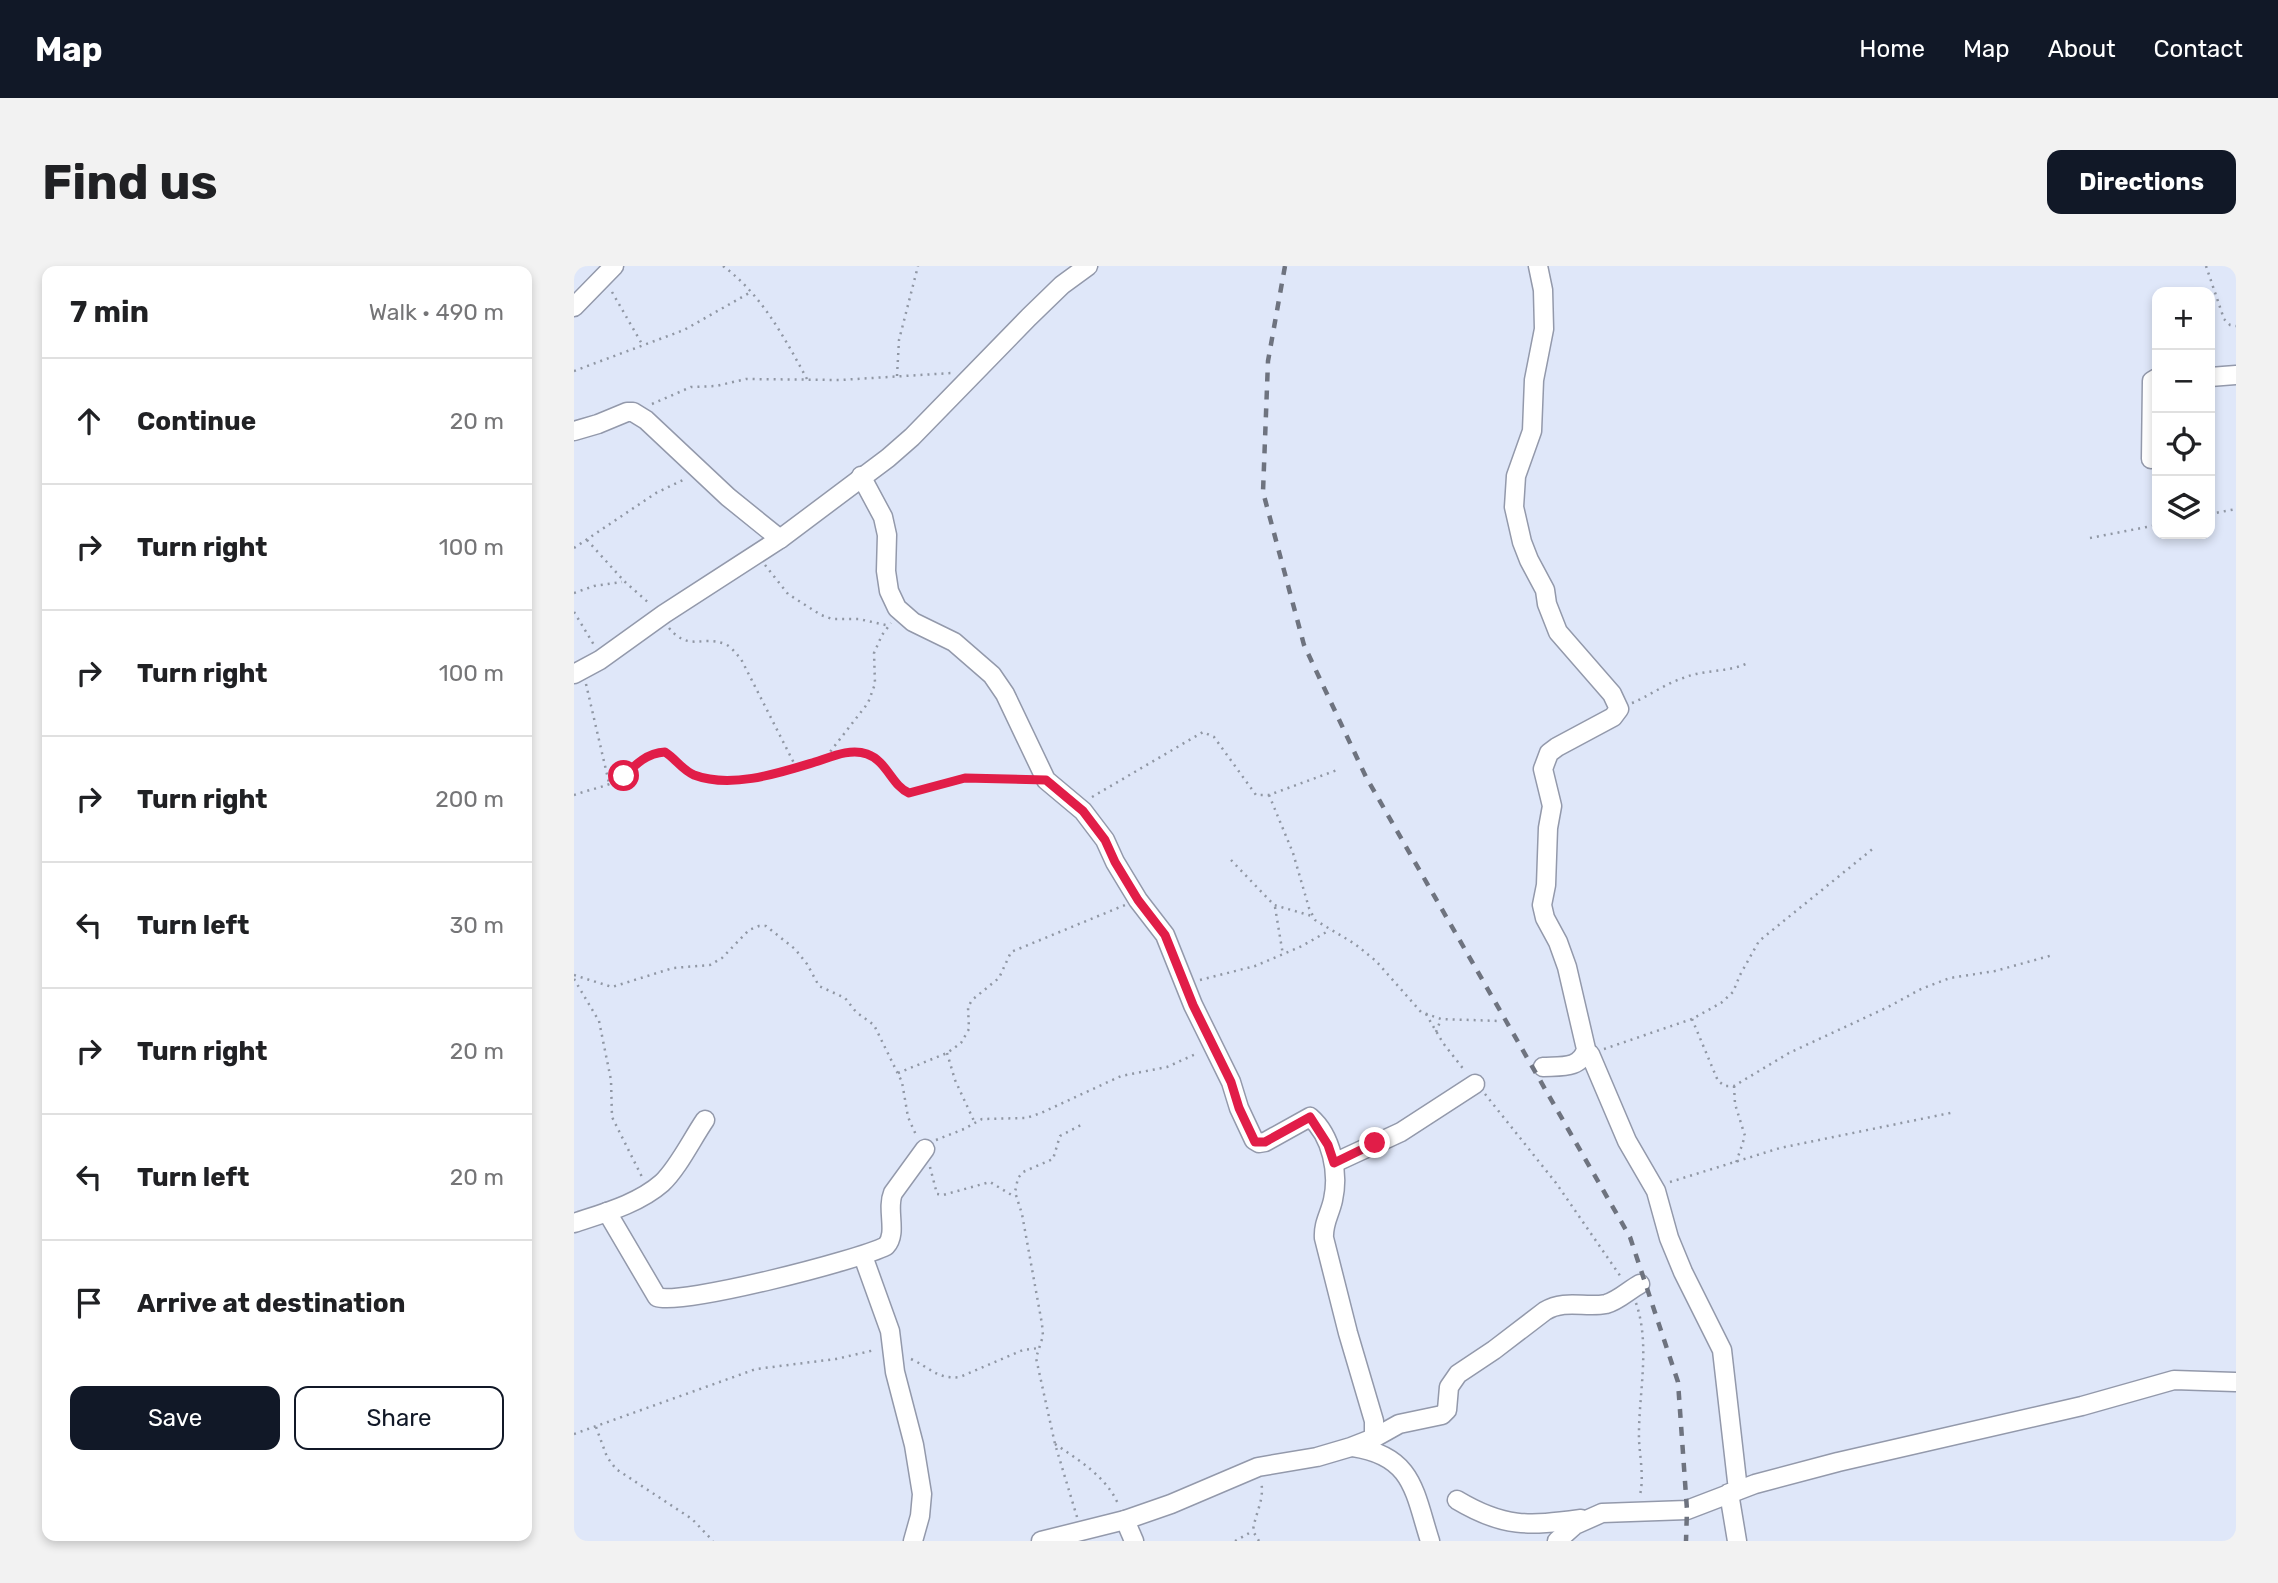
<!DOCTYPE html>
<meta charset="utf-8">
<style>
body{margin:0;font-family:Rubik,sans-serif;background:#f2f2f2;color:#202124}
.controls{position:absolute;right:21px;top:21px;display:grid;overflow:hidden;border-radius:14px;box-shadow:0 4px 10px #0003}
.controls button{width:63px;height:63px;display:grid;place-items:center;padding:0;border:0;border-bottom:2px solid #e0e0e0;background:#fff;color:#202124;font:35px sans-serif}
.stop{position:absolute;width:21px;height:21px;margin:-16px;border:5px solid #e11d48;border-radius:50%;background:#fff}
.stop.end{background:#e11d48;border-color:#fff;box-shadow:0 2px 7px #0008}
.list{margin:0;padding:0;list-style:none}
h2{display:flex;justify-content:space-between;align-items:center;height:91px;margin:0;padding:0 28px;font-size:30px}
h2 small{font-size:23px;font-weight:400;color:#757577}
.list li{display:grid;grid-template-columns:46px 1fr auto;gap:21px;align-items:center;box-sizing:border-box;height:126px;padding:0 28px;border-top:2px solid #e0e0e0}
.list b{display:block;font-size:26px;white-space:nowrap}
.list em{font-size:23px;font-style:normal;color:#757577}
.actions{display:flex;gap:14px;padding:21px 28px}
.actions a{flex:1;padding:16px 0;border:2px solid #111827;border-radius:14px;text-align:center;font-size:24px;color:#111827}
.actions .main{background:#111827;color:#fff}
.icon{flex:none;width:38px;height:38px;fill:none;stroke:currentColor;stroke-width:2;stroke-linecap:round;stroke-linejoin:round}
.map{position:relative;flex:none;width:1662px;height:1275px;overflow:hidden;border-radius:14px}
header{display:flex;align-items:center;gap:42px;box-sizing:border-box;height:98px;padding:0 35px;background:#111827;color:#fff}
header strong{font-size:33px}
nav{display:flex;gap:38px;margin-inline-start:auto;font-size:24px}
.intro{display:flex;align-items:center;justify-content:space-between;box-sizing:border-box;height:168px;padding:0 42px}
h1{margin:0;font-size:49px}
.button{padding:18px 32px;border-radius:14px;background:#111827;color:#fff;font-size:24px;font-weight:700}
main{display:flex;gap:42px;padding:0 42px}
aside{flex:1;background:#fff;border-radius:14px;box-shadow:0 4px 10px #0003}
.map>svg:first-child{display:block}
</style>
<header>
<strong>Map</strong>
<nav><a>Home</a><a>Map</a><a>About</a><a>Contact</a></nav>
</header>
<div class="intro"><h1>Find us</h1><a class="button">Directions</a></div>
<main>
<aside>
<h2>7 min<small>Walk · 490 m</small></h2>
<ul class="list">
<li><svg class="icon" aria-label="ahead" viewBox="0 0 24 24"><path d="M12 20V5M6 11l6-6 6 6"/></svg><div><b>Continue</b></div><em>20 m</em></li>
<li><svg class="icon" aria-label="right" viewBox="0 0 24 24"><path d="M7 20v-9h11M14 6l5 5-5 5"/></svg><div><b>Turn right</b></div><em>100 m</em></li>
<li><svg class="icon" aria-label="right" viewBox="0 0 24 24"><path d="M7 20v-9h11M14 6l5 5-5 5"/></svg><div><b>Turn right</b></div><em>100 m</em></li>
<li><svg class="icon" aria-label="right" viewBox="0 0 24 24"><path d="M7 20v-9h11M14 6l5 5-5 5"/></svg><div><b>Turn right</b></div><em>200 m</em></li>
<li><svg class="icon" aria-label="left" viewBox="0 0 24 24"><path d="M17 20v-9H6M10 6l-5 5 5 5"/></svg><div><b>Turn left</b></div><em>30 m</em></li>
<li><svg class="icon" aria-label="right" viewBox="0 0 24 24"><path d="M7 20v-9h11M14 6l5 5-5 5"/></svg><div><b>Turn right</b></div><em>20 m</em></li>
<li><svg class="icon" aria-label="left" viewBox="0 0 24 24"><path d="M17 20v-9H6M10 6l-5 5 5 5"/></svg><div><b>Turn left</b></div><em>20 m</em></li>
<li><svg class="icon" aria-label="arrive" viewBox="0 0 24 24"><path d="M6 21V4h12l-3 4 3 4H6"/></svg><div><b>Arrive at destination</b></div></li>
</ul>
<div class="actions"><a class="main">Save</a><a>Share</a></div>
</aside>
<div class="map">
<svg width="1662" height="1275" viewBox="0 0 1662 1275">
<rect width="100%" height="100%" fill="#dfe7f9"/>
<g fill="none" stroke-linecap="round" stroke-linejoin="round">
<!-- street casing -->
<g stroke="#9399ab" stroke-width="21">
<g id="street">
<path d="M964 0 969 24 970 63 960 114 958 165 942 210 940 241 948 276 955 294 971 324 973 338 984 366 1038 428 1045 443 1039 451 983 481 975 487 969 503 978 540 974 562 972 619 968 639 971 652 984 676 993 701 1012 783C1007 803 987 800 969 801"/>
<path d="M0 41 40 0"/>
<path d="M1636 111 1662 109"/>
<path d="M0 165 24 158 53 146H59L72 154 154 231 206 273"/>
<path d="M1577 193 1578 115 1583 112"/>
<path d="M287 210 309 251 313 269 312 305 315 325 323 342 339 356 380 376 418 409 431 428 472 514 509 545 531 574 541 596 564 634 591 669 619 739 657 816 665 842 680 874 685 877 691 876 736 851C758 870 765 907 759 934 756 948 749 957 750 972L774 1067 800 1155V1172"/>
<path d="M0 408 26 394 90 348 206 273 314 192 338 171 455 51 488 19 514 0"/>
<path d="M1016 788 1053 875 1082 925 1095 972 1109 1006 1148 1084 1164 1224"/>
<path d="M760 897 827 866 901 818"/>
<path d="M33 946 83 1031C106 1040 285 994 312 980 324 967 312 944 319 927L351 883"/>
<path d="M0 957C30 947 64 938 88 917 104 902 118 873 131 854"/>
<path d="M289 990 316 1065 321 1106 340 1179 348 1228 346 1250 339 1275"/>
<path d="M779 1181C839 1190 840 1225 856 1275"/>
<path d="M1155 1227 1163 1275"/>
<path d="M883 1234C930 1262 954 1260 1007 1253"/>
<path d="M551 1254 560 1275"/>
<path d="M467 1275 551 1254 597 1238 684 1201 743 1191 777 1181 800 1172 825 1158 868 1149 873 1144 875 1121 884 1108 920 1084 971 1045C991 1033 1011 1042 1032 1038 1044 1035 1055 1024 1066 1018"/>
<path d="M983 1275 1001 1259 1028 1247 1113 1244 1181 1218 1264 1196 1508 1140 1600 1114 1661 1116"/>
</g>
</g>
<!-- path -->
<g stroke="#9097a4" stroke-width="2.5" stroke-dasharray="2 5" stroke-linecap="butt">
<path d="M149 0C188 29 210 71 233 113"/>
<path d="M1632 0 1650 53 1656 59 1662 60"/>
<path d="M38 26 68 78"/>
<path d="M0 105 110 64 177 26"/>
<path d="M323 110 325 74 344 0"/>
<path d="M78 138 117 121 142 120 172 113 266 114 378 107"/>
<path d="M1636 248 1662 243"/>
<path d="M1516 272 1583 259"/>
<path d="M13 274 50 315 76 338"/>
<path d="M0 282 82 227 111 213"/>
<path d="M191 299 214 328 247 349 258 353H285L316 360"/>
<path d="M0 327 20 320 48 316"/>
<path d="M0 346 20 379"/>
<path d="M95 362C115 386 128 369 151 378 158 381 162 388 167 393L222 501"/>
<path d="M12 418 35 517"/>
<path d="M1058 437C1075 430 1091 418 1109 412 1131 403 1153 407 1174 397"/>
<path d="M252 491 294 437 301 418 300 387 308 369 317 357"/>
<path d="M0 529C14 524 30 521 43 515 62 506 65 487 91 486 100 492 106 502 115 507 152 525 204 507 241 496 256 491 271 484 288 487 313 491 316 519 336 527L391 512 453 514"/>
<path d="M695 529 719 587 735 642 741 654 781 678 802 695 847 746 867 753 926 755"/>
<path d="M518 531 629 466 640 471 682 529H695L766 503"/>
<path d="M657 594 700 639 738 650"/>
<path d="M701 641 709 689"/>
<path d="M0 709 38 721 99 702 136 699 148 692 175 664 185 660H192L221 683 233 698 245 720 271 732 282 746 300 759 328 816 334 851 342 869"/>
<path d="M0 713 25 755 37 814 38 851 69 913"/>
<path d="M626 714 681 700 728 680 756 664"/>
<path d="M852 748 869 777 891 805"/>
<path d="M1118 753 1144 815 1151 820H1160L1215 787 1314 741 1347 723 1376 712 1421 705 1479 689"/>
<path d="M862 766 867 753"/>
<path d="M1030 783 1118 753 1147 737 1159 726 1166 709 1185 675 1301 581"/>
<path d="M373 787 381 814 400 855"/>
<path d="M324 807 373 787 387 777 395 763 394 741 398 734 425 712 437 686 551 639"/>
<path d="M1160 820 1161 838 1171 870 1162 897"/>
<path d="M911 828 982 917 1047 1011"/>
<path d="M362 874 390 863 408 853 452 852 467 847 547 810 593 801 624 787"/>
<path d="M356 901 363 928 369 929 416 916 441 931"/>
<path d="M1096 916 1206 882 1381 846"/>
<path d="M1062 1037C1077 1080 1064 1130 1065 1174 1066 1192 1070 1211 1066 1229"/>
<path d="M337 1093C355 1101 364 1114 386 1111L449 1084 465 1082"/>
<path d="M22 1161 33 1191 42 1203 118 1253 139 1275"/>
<path d="M0 1168 182 1103 262 1093 301 1084"/>
<path d="M481 1178C506 1195 533 1211 545 1240"/>
<path d="M503 1251 481 1178 462 1092 469 1070 468 1058 448 948 441 926 444 912 449 906 479 893 486 870 507 859"/>
<path d="M661 1275 679 1265"/>
<path d="M685 1275 679 1265C681 1247 691 1234 687 1215"/>
</g>
<!-- street -->
<use href="#street" stroke="#fff" stroke-width="18"/>
<!-- rail -->
<path stroke="#6e737f" stroke-width="4.5" stroke-dasharray="9 9" stroke-linecap="butt" d="M711 0 694 95 689 226 730 379 792 511 1056 971 1104 1116 1113 1244 1112 1275"/>
</g>
<g fill="none" stroke-linecap="round" stroke-linejoin="round">
<!-- route -->
<path stroke="#e11d48" stroke-width="9" d="M50 510C62 498 73 487 91 486 102 493 108 504 120 509 157 523 205 507 241 496 257 491 276 482 293 488 313 495 318 520 335 527L391 512 472 514 509 545 531 574 541 596 564 634 591 669 619 739 657 816 665 842 681 876H691L736 851 754 879 760 897 801 877"/>
</g>
</svg>
<div class="controls">
<button>+</button>
<button>−</button>
<button><svg class="icon" aria-label="locate" viewBox="0 0 24 24"><circle cx="12" cy="12" r="6"/><path d="M12 2v4M12 18v4M2 12h4M18 12h4"/></svg></button>
<button><svg class="icon" aria-label="layers" viewBox="0 0 24 24"><path d="M12 4l9 5-9 5-9-5zM3 14l9 5 9-5"/></svg></button>
</div>
<div class="stop" style="left:50px;top:510px"></div>
<div class="stop end" style="left:801px;top:877px"></div>
</div>
</main>
